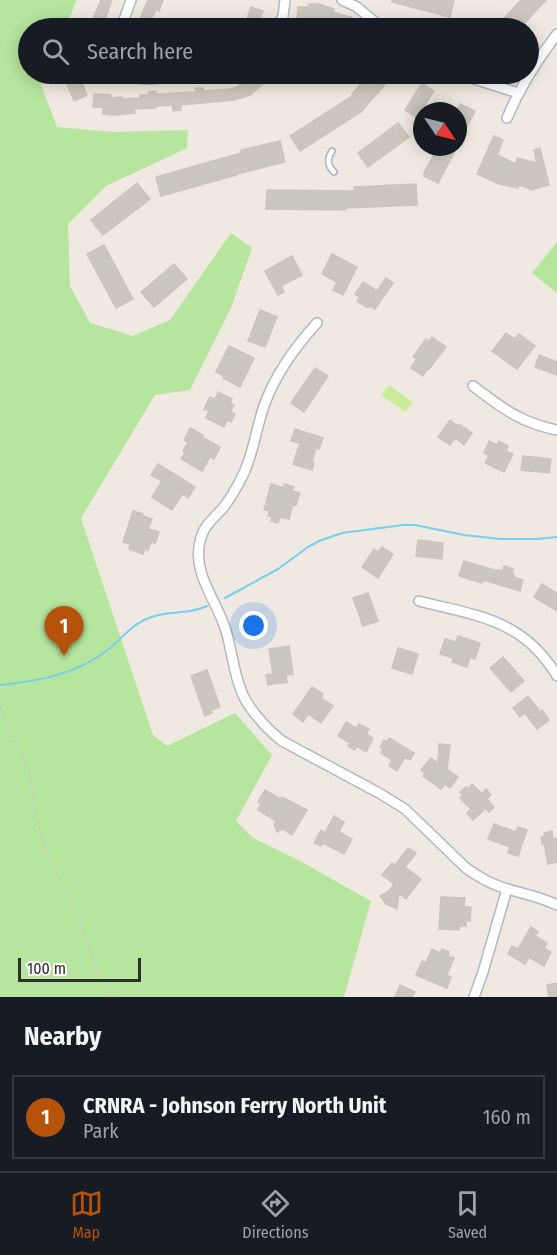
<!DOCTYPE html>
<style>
body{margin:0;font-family:"Fira Sans Condensed",sans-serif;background:#242831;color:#f1f3f6}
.compass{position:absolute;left:413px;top:102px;width:54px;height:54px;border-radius:50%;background:#171b24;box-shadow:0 3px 15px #0003;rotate:125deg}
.scale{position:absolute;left:18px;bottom:15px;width:123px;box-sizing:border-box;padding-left:6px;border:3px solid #2e2e2e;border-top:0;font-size:16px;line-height:21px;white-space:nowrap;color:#2e2e2e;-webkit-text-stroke:4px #fff;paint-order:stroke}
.you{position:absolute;left:254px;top:626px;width:21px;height:21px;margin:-15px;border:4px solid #fff;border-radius:50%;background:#1a73e8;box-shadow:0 0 0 9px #1a73e833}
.badge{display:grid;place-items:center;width:39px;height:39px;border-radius:50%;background:#b45309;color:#fff;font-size:20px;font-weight:700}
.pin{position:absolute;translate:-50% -50px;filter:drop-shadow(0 2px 3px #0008)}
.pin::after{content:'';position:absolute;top:32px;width:21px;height:18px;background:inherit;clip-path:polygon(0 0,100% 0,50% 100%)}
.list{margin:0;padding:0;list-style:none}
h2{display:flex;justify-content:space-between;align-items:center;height:78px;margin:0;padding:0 24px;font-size:26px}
h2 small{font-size:20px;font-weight:400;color:#9ea1a6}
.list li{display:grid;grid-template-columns:39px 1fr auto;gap:18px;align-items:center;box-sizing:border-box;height:84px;margin:0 12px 12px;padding:0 12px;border:2px solid #363941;border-radius:0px}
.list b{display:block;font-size:22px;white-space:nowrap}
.list p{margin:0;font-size:20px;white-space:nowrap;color:#9ea1a6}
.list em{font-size:20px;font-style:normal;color:#9ea1a6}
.icon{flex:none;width:33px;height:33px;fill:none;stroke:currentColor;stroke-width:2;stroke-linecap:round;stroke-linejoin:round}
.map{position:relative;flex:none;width:557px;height:997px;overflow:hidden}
.search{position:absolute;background:#171b24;box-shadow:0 3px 15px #0003;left:18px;right:18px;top:18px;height:66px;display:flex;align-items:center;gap:15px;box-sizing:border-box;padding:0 21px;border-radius:33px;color:#9ea1a6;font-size:22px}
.sheet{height:174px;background:#171b24}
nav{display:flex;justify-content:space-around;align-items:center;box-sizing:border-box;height:84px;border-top:2px solid #363941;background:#171b24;font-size:16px;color:#9ea1a6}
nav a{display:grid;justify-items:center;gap:3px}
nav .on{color:#b45309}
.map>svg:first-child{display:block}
</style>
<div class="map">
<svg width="557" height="997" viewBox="0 0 557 997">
<rect width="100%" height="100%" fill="#efe9e1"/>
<!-- green -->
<g fill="#b6e59e">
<path d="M0 0H77L65 28H28V74H46L41 85 57 127 113 132 188 130 187 148 106 186 68 224 70 286 90 323 133 336 170 320 231 233 252 248 231 308 190 390 155 395 81 518 153 735 167 746 235 713 272 755 236 821 253 838 298 860 371 901 344 997H0Z"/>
<path d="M557 242V293L532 273Z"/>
</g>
<!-- pitch -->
<path fill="#c9ec9a" d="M389 385 413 402 405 412 381 395Z"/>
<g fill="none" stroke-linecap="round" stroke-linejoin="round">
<!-- stream -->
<g stroke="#75cff0" stroke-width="2">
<path d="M225 598 278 569 308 547 319 541 342 533 403 525H415L464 535 500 539H537L557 537"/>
<path d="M0 685C38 681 74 675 105 652 119 642 129 627 144 620 167 609 186 616 207 606"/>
</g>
</g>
<!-- building -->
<g fill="#cbc7bf" stroke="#cbc5ba" stroke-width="1.5">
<path d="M101 0H112L104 22 108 23 106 28H96L90 26Z"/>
<path d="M148 0H163L159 11 156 9 148 28H136Z"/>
<path d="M392 0H454L450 17 392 2Z"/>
<path d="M521 0H546L520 28H495Z"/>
<path d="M309 4H319L334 9 333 12 349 17 350 16 363 28H336L319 23 320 21 297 20 298 7H308Z"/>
<path d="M251 7 263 11 260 20 263 21 260 28H244Z"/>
<path d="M255 74H275L250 95 234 100 181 105V110L173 111V105L156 106V108L134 109 135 113 115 115 103 114V107H93L94 94 111 95V98L122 97 123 99 140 98V95H149V92L156 91V94L196 92 195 88H203V91L230 89 240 86 239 83 249 79Z"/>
<path d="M369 74H394L361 112 300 151 290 136 354 95 352 94Z"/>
<path d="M80 78 87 95 74 101 67 84Z"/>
<path d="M422 83 434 91 417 118 405 110Z"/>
<path d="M460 104 475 111 458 144V108Z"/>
<path d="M398 123 409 137 368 167 358 153Z"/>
<path d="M494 136 503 140 497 155 516 164 517 158 537 163 534 150 540 148 549 185 530 190 529 188 518 185V188L499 184 477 174Z"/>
<path d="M280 141 285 162 237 174V175L161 196 156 177 241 153V150Z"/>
<path d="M438 147H457L438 183 424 176V173Z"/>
<path d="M137 183 150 199 103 235 91 220Z"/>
<path d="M416 184 417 205 346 208 345 210 266 209 267 190 354 191V187Z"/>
<path d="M104 245 133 299 116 308 87 254Z"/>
<path d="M332 254 357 267 343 295 333 290 337 282 322 274Z"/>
<path d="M292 256 302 275 281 286 284 292 278 295 265 271Z"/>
<path d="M174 264 187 279 154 307 141 292Z"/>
<path d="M386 278 393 283 375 309 370 306 368 308 357 301 360 297 355 294 363 282 377 291Z"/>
<path d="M260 310 277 317 265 347 248 341Z"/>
<path d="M506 333 515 339 519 334 535 346 517 369 492 351Z"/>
<path d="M432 337 446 347 429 369 428 368 423 376 411 368 417 359 413 357 426 339 429 341Z"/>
<path d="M229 346 254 358 240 387 223 378 224 376 216 372Z"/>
<path d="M539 355 557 362V375L535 367Z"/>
<path d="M315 368 328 376 304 412 291 403Z"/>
<path d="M218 392 232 399 230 403 234 405 230 412 235 414 231 422 227 420 224 427 206 418 209 411 204 409 210 397 215 399Z"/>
<path d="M450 420 458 426 459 424 472 433 464 445 455 438 450 445 438 437Z"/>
<path d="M190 428 203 435 202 437 220 447 214 459 210 457 202 471 181 459 185 452 183 451 188 442 184 440Z"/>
<path d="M295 429 323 438 319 449 316 448 312 462 314 463 312 470 293 464 300 443 291 441Z"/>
<path d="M489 441 497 445 499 441 508 446 506 451 513 454 504 472 485 463 489 455 484 453Z"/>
<path d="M523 456 551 459 549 473 521 470Z"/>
<path d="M158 464 195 487 188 498 182 494 172 510 152 497 162 481 151 475Z"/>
<path d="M271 484 284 488V484L294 487 292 491 300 493 296 505 293 504 289 519 280 517 278 523 271 521 272 517 268 516 270 511 264 510Z"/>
<path d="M133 511 143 514 142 516 152 519 148 529 159 532 155 543 151 542 148 550 145 549 143 554 129 549 130 544 123 542Z"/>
<path d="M418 540 443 543 442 559 416 556Z"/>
<path d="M382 547 393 554 378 578 362 567 374 549 378 552Z"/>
<path d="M464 561 498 571V570L502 571 504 566 513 569 512 574H514L513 577 523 580 520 591 483 580 482 583 459 576Z"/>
<path d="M542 584 557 593V611L534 597Z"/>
<path d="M368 593 378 621 363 626 353 598Z"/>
<path d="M458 636 480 643 475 659 470 657 467 667 452 662 453 658 440 654 445 639 456 642Z"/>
<path d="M289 646 293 674 286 675 287 682 268 685 266 675 273 674 269 649Z"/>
<path d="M398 648 418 654 412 674 392 668Z"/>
<path d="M503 657 524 681 511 692 490 668Z"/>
<path d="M207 670 220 707 211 710 212 713 205 716 191 676Z"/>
<path d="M312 687 323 694 321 698 333 706 321 723 308 714 303 722 293 714Z"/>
<path d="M528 696 540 712 542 710 549 720 537 729 525 713 520 717 513 708Z"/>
<path d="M346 722 356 728 359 724 369 729 366 734 373 738 366 752 356 746 355 750 348 746 350 743 338 736Z"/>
<path d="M389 738 414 753 410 760 405 757 397 771 389 766 392 760 381 753 383 749 380 747 384 740 387 742Z"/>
<path d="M439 744 450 745 447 769 458 777 450 788 445 784 441 789 423 776 425 773 421 770 431 758 438 763Z"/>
<path d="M472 784 482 794 486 789 491 795 487 799 494 807 489 812 485 809 473 820 467 813 471 809 460 798 463 795 460 792 466 787 468 789Z"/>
<path d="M265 790 280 799 282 797 307 810 292 835 283 829 277 832 274 824 276 821 258 810 261 804 258 802Z"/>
<path d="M334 816 344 822 339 832 352 839 344 854 323 843 321 846 314 843 321 830 325 833Z"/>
<path d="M494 824 516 832 518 827 527 830 518 856 508 853 510 847 488 839Z"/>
<path d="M552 831 553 839 557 838V862L548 864 544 843 542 844 541 837H545L544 833Z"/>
<path d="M408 848 416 853 405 867 421 879 406 899 399 893 397 909 386 904 380 896 389 891 394 884 382 875 392 863 395 865Z"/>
<path d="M441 897 465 898 464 907H471L470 921 466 920V926H460L459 930 439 929Z"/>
<path d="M531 927 538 932 535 936 547 943 544 948 551 952 544 966 529 957 525 964 508 954 512 946 518 949Z"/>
<path d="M432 949 440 953 442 949 449 952 448 956 454 958 447 975 451 977 447 988 416 975 422 961 426 963Z"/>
<path d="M557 983V997H549L547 985Z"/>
<path d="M400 985 415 992 412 997H395Z"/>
</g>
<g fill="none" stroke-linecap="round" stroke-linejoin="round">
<!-- lane casing -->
<g stroke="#b4b7c1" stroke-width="8">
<path id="lane" d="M332 151C327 159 327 165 334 172"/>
</g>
<!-- street casing -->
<g stroke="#b4b7c1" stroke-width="12">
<g id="street">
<path d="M342 0 357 7 382 28"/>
<path d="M121 28 131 0"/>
<path d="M277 28 283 16 285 0"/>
<path d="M101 74 105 78H111L119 74"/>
<path d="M124 74 132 77 146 79 223 74"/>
<path d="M459 74 518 93"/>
<path d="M507 118C520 87 537 60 557 34"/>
<path d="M317 323C296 346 276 374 265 403 256 427 254 454 242 477 237 487 230 499 223 508 214 518 203 526 200 541 192 575 217 600 226 631 233 654 234 679 246 701 256 717 267 729 282 741L379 793 405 809 466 868C476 875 485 881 496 885 516 893 537 895 557 905"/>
<path d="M473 386C502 408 521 423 557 430"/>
<path d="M419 601C477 616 523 619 557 676"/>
<path d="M474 997 483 972 507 889"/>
</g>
</g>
<!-- path -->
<path stroke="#c9c9c9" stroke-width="1.5" stroke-dasharray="4.5 3" stroke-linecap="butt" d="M0 706 29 770 36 815 45 849 68 893 98 971 113 997"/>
<!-- lane -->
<use href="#lane" stroke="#fff" stroke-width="4.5"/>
<!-- street -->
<use href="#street" stroke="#fff" stroke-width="9"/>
</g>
</svg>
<svg class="compass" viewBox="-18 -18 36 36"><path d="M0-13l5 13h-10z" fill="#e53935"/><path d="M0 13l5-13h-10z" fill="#9ea1a6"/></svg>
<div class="scale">100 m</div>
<div class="you"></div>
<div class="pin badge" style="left:64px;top:656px">1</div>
<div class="search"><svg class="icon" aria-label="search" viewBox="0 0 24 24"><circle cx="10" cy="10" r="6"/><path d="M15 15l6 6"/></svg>Search here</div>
</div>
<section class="sheet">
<h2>Nearby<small></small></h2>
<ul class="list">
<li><span class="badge">1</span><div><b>CRNRA - Johnson Ferry North Unit</b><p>Park</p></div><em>160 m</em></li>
</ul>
</section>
<nav>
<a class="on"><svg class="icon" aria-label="map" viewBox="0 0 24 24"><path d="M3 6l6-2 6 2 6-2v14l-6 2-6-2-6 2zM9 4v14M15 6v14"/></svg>Map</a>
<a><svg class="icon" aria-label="directions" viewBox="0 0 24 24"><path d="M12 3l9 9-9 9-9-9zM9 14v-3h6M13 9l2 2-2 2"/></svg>Directions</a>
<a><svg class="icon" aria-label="saved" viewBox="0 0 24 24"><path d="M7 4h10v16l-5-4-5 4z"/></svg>Saved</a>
</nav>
